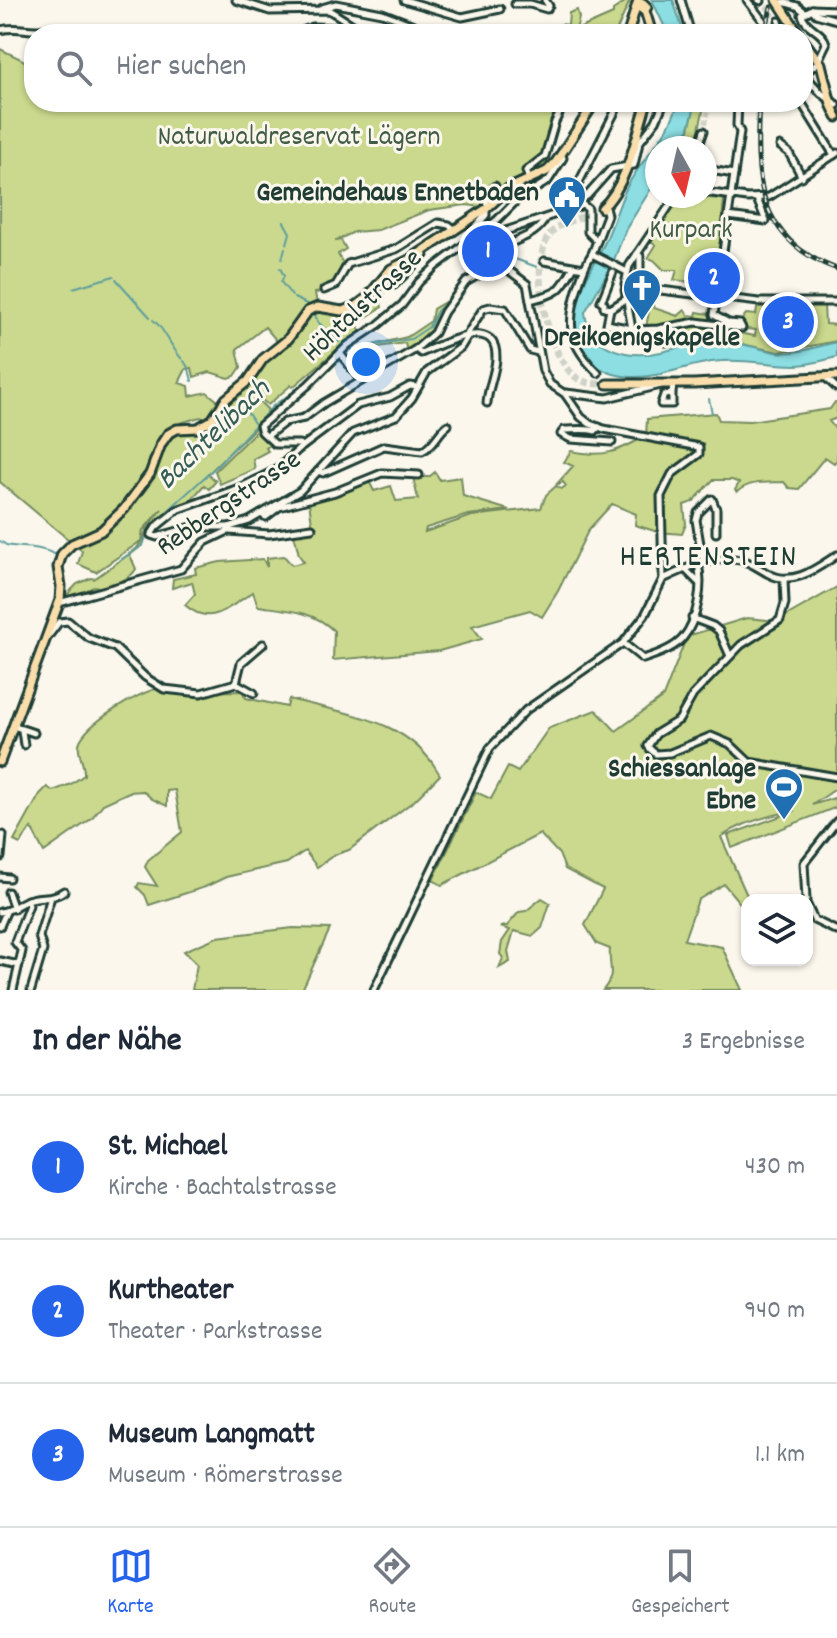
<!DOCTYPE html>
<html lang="de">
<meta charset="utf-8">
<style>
body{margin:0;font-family:Dekko,sans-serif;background:#f6f6f7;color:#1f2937}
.controls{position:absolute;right:24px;bottom:24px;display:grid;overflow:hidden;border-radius:16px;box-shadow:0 2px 6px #0004}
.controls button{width:72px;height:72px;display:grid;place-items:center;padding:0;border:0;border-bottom:2px solid #e0e1e3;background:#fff;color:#1f2937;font:40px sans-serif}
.compass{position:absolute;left:645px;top:136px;width:72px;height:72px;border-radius:50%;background:#fff;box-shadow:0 2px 6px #0004;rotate:172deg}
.you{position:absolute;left:366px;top:362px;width:28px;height:28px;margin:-20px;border:6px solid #fff;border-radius:50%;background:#1a73e8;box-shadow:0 0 0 12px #1a73e833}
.badge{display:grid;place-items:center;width:52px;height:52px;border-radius:50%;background:#2563eb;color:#fff;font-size:26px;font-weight:700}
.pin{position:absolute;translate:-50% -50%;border:4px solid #fff;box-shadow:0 2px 8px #0006}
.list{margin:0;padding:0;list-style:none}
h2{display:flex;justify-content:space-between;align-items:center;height:104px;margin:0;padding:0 32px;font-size:34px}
h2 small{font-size:26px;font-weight:400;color:#747a83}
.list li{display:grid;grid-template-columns:52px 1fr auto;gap:24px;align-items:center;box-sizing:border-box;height:144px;padding:0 32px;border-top:2px solid #e0e1e3}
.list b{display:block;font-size:30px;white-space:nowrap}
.list p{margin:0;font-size:26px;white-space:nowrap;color:#747a83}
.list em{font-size:26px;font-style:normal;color:#747a83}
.icon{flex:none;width:44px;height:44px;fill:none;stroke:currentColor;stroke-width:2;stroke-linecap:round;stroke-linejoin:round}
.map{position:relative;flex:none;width:837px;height:990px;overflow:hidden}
.search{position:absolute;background:#fff;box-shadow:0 2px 6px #0004;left:24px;right:24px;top:24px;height:88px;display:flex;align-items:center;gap:20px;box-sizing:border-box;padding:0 28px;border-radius:32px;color:#747a83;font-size:30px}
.sheet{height:536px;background:#fff}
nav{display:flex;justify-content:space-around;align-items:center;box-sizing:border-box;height:112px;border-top:2px solid #e0e1e3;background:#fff;font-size:22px;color:#747a83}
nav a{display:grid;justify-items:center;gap:4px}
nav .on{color:#2563eb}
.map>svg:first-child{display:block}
</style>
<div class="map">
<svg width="837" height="990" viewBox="0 0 837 990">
<rect width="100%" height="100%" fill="#fbf7ec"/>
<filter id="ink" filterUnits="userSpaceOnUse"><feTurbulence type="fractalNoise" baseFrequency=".0125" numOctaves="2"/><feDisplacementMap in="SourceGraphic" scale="16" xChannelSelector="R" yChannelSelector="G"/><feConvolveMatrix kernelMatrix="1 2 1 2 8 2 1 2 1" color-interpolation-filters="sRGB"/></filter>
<g filter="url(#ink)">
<!-- green -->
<g fill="#cad98d" stroke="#748b60" stroke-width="2" fill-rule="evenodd">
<path d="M628 0 629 3 615 34H546L548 28 556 31 561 24 568 25 569 13 577 10 579 18 576 30 613 14V10Z"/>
<path d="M0 49 23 60 34 70V102H564L553 121 546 167 494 196 483 207 466 205 429 210 378 230 354 232 335 241 341 240 346 249 338 254 346 270C338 285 333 291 315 293L317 304 340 308 361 298 369 303 383 296 380 301 382 307 357 323 361 333 347 341 293 387 291 385 268 405 255 394 254 390 253 395 268 410 258 425 208 474 216 481 209 489 204 485 192 499 147 531 143 545 130 555 136 569C130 580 114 584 101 589L96 586 61 601 77 584 91 578 94 579 136 549 142 541 146 530 162 509 143 530 141 541 96 572 78 564 82 551 0 482ZM265 327 283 348 262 363 246 387 231 396 210 424 202 430 180 431V423L200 417 208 420 220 403 207 392 190 396 189 386 179 383 186 369 192 368 194 377 210 372 229 378 235 376 241 367 237 349Z"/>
<path d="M696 102H705L695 148H684Z"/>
<path d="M679 196 724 199 717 271 707 274 704 270 705 264 700 262 692 269 699 271 703 280 692 274 690 275V282L674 280 677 270H664L654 260 648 258 656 245 650 240Z"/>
<path d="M450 299 451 301 434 327 407 352 405 343 371 348 372 345 407 337 431 321 433 309Z"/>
<path d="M651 299 654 308 678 316 685 310 688 315 696 316 697 312 709 314 711 300H714L713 317 730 325 707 322 646 327 649 312 643 301Z"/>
<path d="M758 303 794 305 795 317 784 316 783 323H777V316L771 318V323L776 325 777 330H773L771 326V329L766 331 774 335 796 329H807L801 323 796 327 798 304 824 305 825 324 837 325V341L779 352 719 339 664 347V331L690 324 755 336 756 330 746 329 741 321 746 314 756 315Z"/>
<path d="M835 402H837V418L829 421 837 431V460L834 463 825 457 799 489 789 488 784 482C768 483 750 480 737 492L735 490 739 483 732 480H713L693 502 684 505 686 524 682 534 658 532 635 525 636 514 612 504 589 529 558 591 542 617 530 610 472 626 482 639 439 651 333 660 334 631C313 610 286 610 258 606L253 592C229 607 211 628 185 605L195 594 192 582 172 588 173 579 196 574 195 568 220 562 263 559 267 567V558L284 556 292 565 304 562 299 555 294 534 296 531 299 533 301 531 302 534 304 530 313 529 309 503 369 481 374 491 391 486 396 501 418 499 413 477H429L435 472 440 480 461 477 463 496 509 510 468 515 426 528 425 532 472 516 541 508 546 495 556 486 561 489 566 486 563 482 556 485 573 466 564 462 571 451C604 458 617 452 646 436L647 419 716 413 719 420 750 421 830 409Z"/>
<path d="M257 430 271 444 266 448 268 451 253 459 255 469 220 484 215 471Z"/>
<path d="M837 587V788L812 805 834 798 837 807 732 848 728 835 795 811C769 815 743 822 721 837L749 900 747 912 724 884 698 900 684 940 722 947 742 990H603C617 973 608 968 610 949L597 944 585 925 603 889 565 869 559 854 540 834 442 885 433 880 476 792 491 799 508 767 518 772 549 728 596 710 616 731 663 697 687 636 747 618 777 621Z"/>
<path d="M160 688C188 694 214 691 242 691L246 698 287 707 289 699C345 714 409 718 440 775L415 800 349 850 334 855 317 867 305 851 287 863 226 877 205 887 149 905 145 895 137 887 139 883 157 886 145 867 148 860 182 832 175 790 167 791V806L152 799 143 791 129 792 103 804 91 819 44 852 31 828 20 844 14 841 40 794 47 787 53 791 71 784 84 775C85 764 77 754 79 744 83 725 142 690 160 688Z"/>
<path d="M542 898 550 903 542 928 533 936 514 931 508 951 510 962 499 968 503 958 500 954 502 942 510 930 500 927 507 926 519 912 526 911Z"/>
<path d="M293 928 330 929 302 990H192L197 964 184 951 217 937Z"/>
</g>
<!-- water -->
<g fill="#8cdee3" stroke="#609e9d" stroke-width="2">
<path d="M652 0H673L684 34H668Z"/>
<path d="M678 102H696L687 135 678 148H657V179L626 229 612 265 585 312C588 350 629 359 661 352 680 348 696 341 716 341 735 340 757 349 776 352 796 355 818 346 837 342V357C823 360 810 365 795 365 771 365 746 359 722 361 692 362 663 378 632 377 615 376 600 371 588 359 552 324 589 277 605 242 613 225 618 207 625 191 639 159 670 137 678 102Z"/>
</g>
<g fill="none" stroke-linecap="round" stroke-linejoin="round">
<!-- stream -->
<g stroke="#609e9d" stroke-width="2">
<path d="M284 222 290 233 287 244"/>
<path d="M282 259 285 248"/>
<path d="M510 262 515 259 537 267"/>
<path d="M280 268 284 276"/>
<path d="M283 278 281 282 292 296"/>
<path d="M116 279 150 317"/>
<path d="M73 288 114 276"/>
<path d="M294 298 311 306"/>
<path d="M314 313 318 322 339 342"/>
<path d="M153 320C164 327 171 348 182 359"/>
<path d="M349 347 357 355 374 345 411 339 429 327 437 311 448 301"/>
<path d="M184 361 189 369 192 381"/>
<path d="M709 399 712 413"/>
<path d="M237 401 243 405 254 423"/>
<path d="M0 541 5 544"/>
<path d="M6 545C28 549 36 545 57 555"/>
<path d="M121 560 143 545 150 527 218 465 274 405 309 381"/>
</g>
<!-- minor-tunnel -->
<g stroke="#cfd2c7" stroke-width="5" stroke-dasharray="5 2.5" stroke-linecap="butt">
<path d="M761 1 779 21"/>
<path d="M704 131 710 102"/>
</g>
<!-- major-tunnel -->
<path stroke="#cfd2c7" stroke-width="7" stroke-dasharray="7 3.5" stroke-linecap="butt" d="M602 208C585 220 560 218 548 237 529 268 547 357 577 378 586 384 596 384 607 384"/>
<!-- minor casing -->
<g stroke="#1f3d34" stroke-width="11">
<g id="minor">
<path d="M236 0 270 11 329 10 367 34"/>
<path d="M404 0 462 17 500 9"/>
<path d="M681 0 691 34"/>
<path d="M747 0 764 22 761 34"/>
<path d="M759 0 761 1"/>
<path d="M783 2 797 6 805 12"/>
<path d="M515 4H530L547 9 549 6 545 0"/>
<path d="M322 8 336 4 382 13 424 29 451 34"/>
<path d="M812 9 816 14 837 20"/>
<path d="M779 21 781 34"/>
<path d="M0 30C18 26 25 31 39 30 57 29 67 25 84 34"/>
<path d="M659 33V34"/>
<path d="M295 34 313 27 340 28 346 21"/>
<path d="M502 34H511"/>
<path d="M826 44C824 31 806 29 802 15L812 9 837 10"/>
<path d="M803 73 821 93 837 105"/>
<path d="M804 74 817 63 826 44"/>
<path d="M803 92 813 85"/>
<path d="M801 102 834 155"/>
<path d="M780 146 789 153 802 177"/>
<path d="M698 148 704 131"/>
<path d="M705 169 734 174"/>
<path d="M529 179 526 171 545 156 555 122 565 102"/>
<path d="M705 192 747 198 769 197 837 153"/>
<path d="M572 205V198L577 186 620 102"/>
<path d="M488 206 486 202 495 186"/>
<path d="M486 209V215L472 231 476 241 583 205 588 209V232L597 241"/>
<path d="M566 210 587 196 611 169 634 165 639 143 656 121 664 102"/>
<path d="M728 216 766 221 757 199"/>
<path d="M592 254C584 265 581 278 577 290 566 327 570 346 598 373"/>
<path d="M592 254 607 215 605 206"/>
<path d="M592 254 627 272"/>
<path d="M637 254 640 256V279L652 289 759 302H837"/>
<path d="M544 261 584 268"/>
<path d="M499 263 527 284 543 371 550 384 565 394 581 417 590 424 604 429 699 447V454L672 474 661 496 663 579"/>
<path d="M499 263C498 236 531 245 545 219"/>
<path d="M625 284 629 266 676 196"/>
<path d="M394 285 424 255 422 251"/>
<path d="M324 290 336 285 348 264 396 249 438 223 449 225 455 230"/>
<path d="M625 290 632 329"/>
<path d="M604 295 613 272"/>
<path d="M603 297 601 301 604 303V307L610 309"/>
<path d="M626 299 610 309 607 324 637 330 658 329 696 322 742 328 740 324 729 323 714 315 740 132 737 125 738 102"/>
<path d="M530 300C558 293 559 293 573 268"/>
<path d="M466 336 483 309 490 307 505 309 530 350 538 352"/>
<path d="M416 349 421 353C441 345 498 313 496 359 495 374 488 388 487 403"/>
<path d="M340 353 361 381"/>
<path d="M825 377 837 388"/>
<path d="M566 393 607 398 661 385"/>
<path d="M672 394V404H661L664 395 672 394 673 384"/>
<path d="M599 427 595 431C587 428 573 430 564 430L561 434 571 439 612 442"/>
<path d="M267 436 285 422 304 418 324 403 416 349 434 333 444 312 466 282 499 263"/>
<path d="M303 446 299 444H275L262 432 260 426 308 385 348 345 378 325 402 305 419 282 436 266 497 220 517 200 548 181 563 158 561 154"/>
<path d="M318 471 323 473 384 446 422 451C435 445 437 433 448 425"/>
<path d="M261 514 266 517 279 507 335 492 382 473 419 475"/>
<path d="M229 527H192L157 537 151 535 156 527 177 510 239 488 276 470 299 449 358 405 390 397 410 386 417 387"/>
<path d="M229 531 269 534 312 528"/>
<path d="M703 562 696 520 698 513 712 499 716 509V533"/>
<path d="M685 569 698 582"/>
<path d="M663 579C686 568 714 555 741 560 751 562 759 569 769 574 793 587 817 568 837 555"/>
<path d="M784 579 785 603 780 620 741 645 693 695 679 720 656 734 648 746 651 750 656 754 670 753 711 736 730 744 749 762 837 777"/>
<path d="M59 603 181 569 205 542 228 531 229 527 249 521 300 491 353 433 396 416 412 398 427 372 461 347 467 337"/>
<path d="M692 618 713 626 719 631 730 656"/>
<path d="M50 634 59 622 68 621 89 638 115 648 145 677 164 689 201 693 236 683 254 693"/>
<path d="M623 643 643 659C656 655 674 649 683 638 698 620 703 585 698 564"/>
<path d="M236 683 241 663 263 644"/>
<path d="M13 726 34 733"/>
<path d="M22 731 24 745"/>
<path d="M1 857 3 835"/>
<path d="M0 877 9 878"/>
<path d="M8 892 14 909"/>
<path d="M806 900 804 863 837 821"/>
<path d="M807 905 814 920 837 931"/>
<path d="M0 912C15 910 19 902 31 899 43 896 53 899 64 891"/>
<path d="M0 926 6 912"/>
<path d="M0 961 19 965"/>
<path d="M13 990 22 951 15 942 29 905 27 900"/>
<path d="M31 990 43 950 39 936 51 897"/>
<path d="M374 990 490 748 526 710 623 643 645 615 663 579"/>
</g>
</g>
<!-- major casing -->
<g stroke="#1f3d34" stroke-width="13">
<g id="major">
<path d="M777 0 799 34"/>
<path d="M643 3 647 7 644 11 640 8Z"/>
<path d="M645 11 652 34"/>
<path d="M628 34 638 0"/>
<path d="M803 40 821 64 831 104 837 117"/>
<path d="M602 208C627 186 637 134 647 102"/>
<path d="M607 384H694L837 376"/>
<path d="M0 762 60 600 61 586 58 567 62 554 72 544 101 531 124 509 150 474 161 444 168 434 177 429 198 428 212 420 226 399 248 381 263 359 288 339 308 311 318 307 342 311 355 307 367 298 391 269 411 259 486 209 508 189 547 171 556 162 595 102"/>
</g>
</g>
<!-- minor -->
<use href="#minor" stroke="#fbf7ec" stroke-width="5"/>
<!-- major -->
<use href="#major" stroke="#f9deab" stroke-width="7"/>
<!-- rail casing -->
<g stroke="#1f3d34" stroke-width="5">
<g id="rail">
<path d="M765 34 771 7"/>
<path d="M759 102C755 176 755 239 837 269"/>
</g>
</g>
<!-- rail -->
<use href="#rail" stroke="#fbf7ec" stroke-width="2" stroke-dasharray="6" stroke-linecap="butt"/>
</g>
</g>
<!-- icons -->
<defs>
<g id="civic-pin" transform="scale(2)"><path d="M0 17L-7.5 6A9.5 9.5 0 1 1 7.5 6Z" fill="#1f6fb2" stroke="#fbf7ec"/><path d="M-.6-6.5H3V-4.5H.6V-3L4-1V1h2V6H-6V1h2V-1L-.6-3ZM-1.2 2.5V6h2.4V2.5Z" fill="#fff"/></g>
<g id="church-pin" transform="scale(2)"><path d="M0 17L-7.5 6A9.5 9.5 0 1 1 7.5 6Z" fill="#1f6fb2" stroke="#fbf7ec"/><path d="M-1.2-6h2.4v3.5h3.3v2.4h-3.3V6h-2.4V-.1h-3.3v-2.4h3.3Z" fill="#fff"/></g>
<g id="stadium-pin" transform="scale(2)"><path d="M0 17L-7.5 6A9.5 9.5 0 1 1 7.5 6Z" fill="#1f6fb2" stroke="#fbf7ec"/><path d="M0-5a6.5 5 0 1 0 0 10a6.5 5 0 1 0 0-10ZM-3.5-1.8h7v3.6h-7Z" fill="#fff"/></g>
</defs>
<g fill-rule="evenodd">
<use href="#civic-pin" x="567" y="195"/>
<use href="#church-pin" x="642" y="288"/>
<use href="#stadium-pin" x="784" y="787"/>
</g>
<g text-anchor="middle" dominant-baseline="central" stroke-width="6" stroke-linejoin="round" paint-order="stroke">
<!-- park labels -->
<g font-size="28" fill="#415c46" stroke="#fbf7ec">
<text x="299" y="139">Naturwaldreservat Lägern</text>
<text x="691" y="232">Kurpark</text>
</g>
<!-- poi labels -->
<g font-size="28" font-weight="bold" fill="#1f3d34" stroke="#fbf7ec" text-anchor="end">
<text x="539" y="195">Gemeindehaus Ennetbaden</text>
<text x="642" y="340" text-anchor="middle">Dreikoenigskapelle</text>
<text x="756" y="771">Schiessanlage<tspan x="756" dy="32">Ebne</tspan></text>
</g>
<!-- street labels -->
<g font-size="28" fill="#1f3d34" stroke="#fbf7ec">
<text transform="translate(364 307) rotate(-43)">Höhtalstrasse</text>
<text transform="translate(230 505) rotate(-34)">Rebbergstrasse</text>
</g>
<!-- water labels -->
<g font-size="30" font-style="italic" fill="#355d57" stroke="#fbf7ec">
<text transform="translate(215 436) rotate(-44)">Bachtelibach</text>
</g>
<!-- quarter labels -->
<g font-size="32" letter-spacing="2" fill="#1f3d34" stroke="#fbf7ec">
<text x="709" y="559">HERTENSTEIN</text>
</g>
</g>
</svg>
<div class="controls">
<button><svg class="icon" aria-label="layers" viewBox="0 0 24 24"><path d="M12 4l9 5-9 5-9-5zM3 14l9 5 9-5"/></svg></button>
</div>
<svg class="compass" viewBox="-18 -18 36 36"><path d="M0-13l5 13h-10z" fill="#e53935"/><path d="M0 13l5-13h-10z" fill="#747a83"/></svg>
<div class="you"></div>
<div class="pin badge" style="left:488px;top:251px">1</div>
<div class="pin badge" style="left:714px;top:278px">2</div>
<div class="pin badge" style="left:788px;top:322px">3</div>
<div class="search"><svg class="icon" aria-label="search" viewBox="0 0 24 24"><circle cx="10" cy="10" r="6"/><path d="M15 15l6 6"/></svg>Hier suchen</div>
</div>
<section class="sheet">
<h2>In der Nähe<small>3 Ergebnisse</small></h2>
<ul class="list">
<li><span class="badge">1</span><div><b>St. Michael</b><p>Kirche · Bachtalstrasse</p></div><em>430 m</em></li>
<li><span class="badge">2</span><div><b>Kurtheater</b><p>Theater · Parkstrasse</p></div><em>940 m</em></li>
<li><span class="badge">3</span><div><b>Museum Langmatt</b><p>Museum · Römerstrasse</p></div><em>1.1 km</em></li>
</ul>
</section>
<nav>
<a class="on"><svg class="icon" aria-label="map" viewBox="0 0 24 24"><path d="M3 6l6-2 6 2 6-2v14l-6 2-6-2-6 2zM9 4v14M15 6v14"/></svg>Karte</a>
<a><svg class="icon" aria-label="directions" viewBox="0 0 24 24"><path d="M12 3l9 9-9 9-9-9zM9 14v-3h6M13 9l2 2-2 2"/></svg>Route</a>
<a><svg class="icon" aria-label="saved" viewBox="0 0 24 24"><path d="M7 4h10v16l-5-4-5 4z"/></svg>Gespeichert</a>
</nav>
